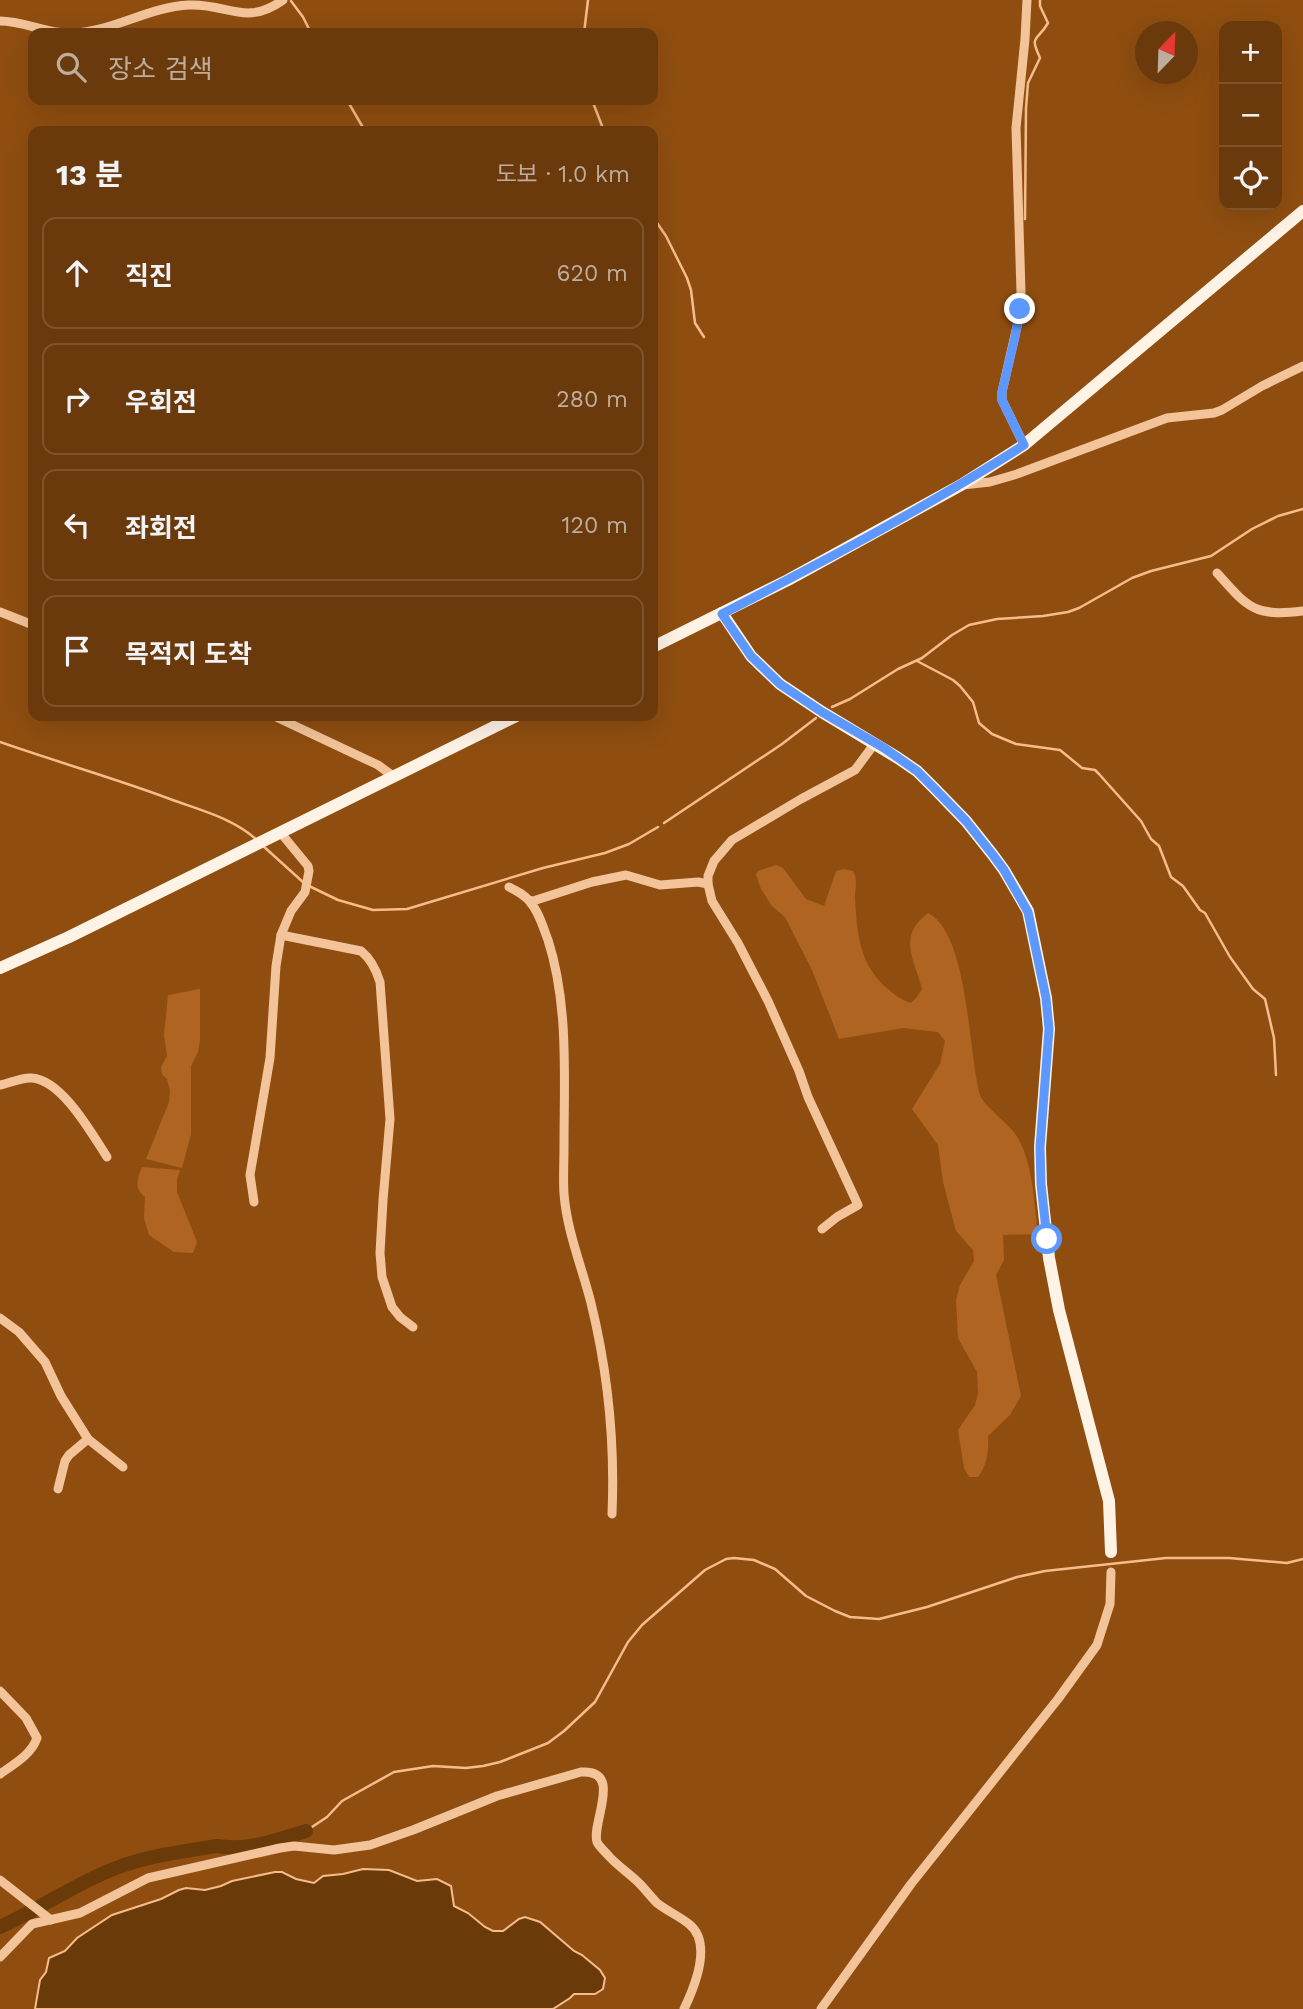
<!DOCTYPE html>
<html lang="ko">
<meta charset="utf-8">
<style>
body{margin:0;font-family:"Work Sans","Noto Sans KR",sans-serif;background:#73451a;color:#f1f3f6}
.controls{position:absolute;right:21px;top:21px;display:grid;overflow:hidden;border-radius:14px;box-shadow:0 7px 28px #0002}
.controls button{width:63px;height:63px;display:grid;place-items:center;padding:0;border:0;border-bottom:2px solid #7e542d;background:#6b3a0c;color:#f1f3f6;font:35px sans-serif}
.compass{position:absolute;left:1135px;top:21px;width:63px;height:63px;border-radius:50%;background:#6b3a0c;box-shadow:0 7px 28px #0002;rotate:23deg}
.stop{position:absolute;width:21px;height:21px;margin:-16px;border:5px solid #5c98ff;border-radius:50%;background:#fff}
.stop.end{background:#5c98ff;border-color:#fff;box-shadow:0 2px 7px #0008}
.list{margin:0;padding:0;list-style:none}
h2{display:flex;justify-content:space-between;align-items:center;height:91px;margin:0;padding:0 28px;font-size:30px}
h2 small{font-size:23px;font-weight:400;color:#bead9d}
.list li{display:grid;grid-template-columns:46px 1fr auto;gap:21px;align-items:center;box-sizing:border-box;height:112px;margin:0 14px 14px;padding:0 14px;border:2px solid #7e542d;border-radius:14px}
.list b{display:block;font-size:26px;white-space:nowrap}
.list em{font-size:23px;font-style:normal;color:#bead9d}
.icon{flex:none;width:38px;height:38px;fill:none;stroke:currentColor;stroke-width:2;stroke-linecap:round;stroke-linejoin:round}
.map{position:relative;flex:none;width:1303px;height:2009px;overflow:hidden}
.search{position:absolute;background:#6b3a0c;box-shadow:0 7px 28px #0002;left:28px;top:28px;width:630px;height:77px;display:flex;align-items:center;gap:18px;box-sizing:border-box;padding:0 24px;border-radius:14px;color:#bead9d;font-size:26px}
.panel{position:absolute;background:#6b3a0c;box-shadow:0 7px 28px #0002;left:28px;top:126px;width:630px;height:595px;border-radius:14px}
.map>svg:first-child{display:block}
</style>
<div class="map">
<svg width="1303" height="2009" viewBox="0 0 1303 2009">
<rect width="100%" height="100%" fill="#8f4e10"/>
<!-- green -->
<g fill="#af6422">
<path d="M776 865 783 868 806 899 824 906 836 871 844 869 853 871C858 879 855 889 855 898 857 933 859 965 888 989 895 995 901 1000 911 1003L917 997 922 989C914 958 897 937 928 913 969 934 968 1053 980 1095 983 1105 1009 1124 1016 1135 1033 1160 1034 1204 1038 1234L1003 1235 1004 1260 996 1275 1021 1396 1010 1415 988 1436C989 1451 987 1465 978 1477H969L964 1468 958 1430 975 1405 978 1393 977 1372 958 1338 956 1300 960 1285 974 1261 973 1250 956 1231 943 1182 938 1145 912 1109 940 1064 945 1041 938 1032 903 1028 839 1039 812 970 785 917 772 906 761 889 756 875 758 871Z"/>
<path d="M200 989V1040L198 1052 191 1066V1134L182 1168 146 1159 169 1102 170 1090 167 1079 162 1074 161 1067 167 1056 164 1035 168 995Z"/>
<path d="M142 1167 180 1170 177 1179V1192L197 1242 193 1253 174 1252 149 1235 144 1218 145 1197C134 1188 137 1179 142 1167Z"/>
</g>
<!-- water -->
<path fill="#6b3a09" stroke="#f6bc8b" stroke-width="2" d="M363 1869 389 1870 417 1881 437 1879 451 1886 454 1906 468 1913 485 1927 493 1931H503L519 1919 525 1917 540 1922 574 1951 582 1955 600 1970 605 1978 603 1989 595 1994H574L570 1998 553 2009H35L40 1980 46 1972 49 1958 65 1951 77 1938 112 1915 161 1899 179 1890 186 1888 205 1890 221 1886 232 1881 275 1872H282L296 1879 314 1883 323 1876 343 1874Z"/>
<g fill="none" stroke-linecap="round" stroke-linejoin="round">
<!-- stream -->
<g stroke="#f6bc8b" stroke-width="2.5">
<path d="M291 1 303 17 311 33"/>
<path d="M584 33 588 0"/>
<path d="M347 100 365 131"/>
<path d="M592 100 604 131"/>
<path d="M653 217 666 236 687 278 691 290 695 323 704 337"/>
<path d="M1025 219 1026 108 1028 83 1040 58C1029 34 1037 42 1048 23L1040 6V0"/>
<path d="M917 661 953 680 960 686 973 702 979 723 992 734 1016 744 1060 750 1082 768 1095 770 1099 774 1141 821 1151 839 1159 846 1171 877 1183 886 1200 910 1205 913 1230 957 1253 989 1265 999 1274 1038 1276 1075"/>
<path d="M832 707 850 699 898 669 922 658 952 635 969 625 997 619 1043 616 1068 612 1079 608 1132 578 1151 571 1211 556 1252 529 1278 516 1303 509"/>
<path d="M0 742C57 762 114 778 170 799 200 810 233 818 257 840"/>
<path d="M664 823 782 744 816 718"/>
<path d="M262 845 304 883"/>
<path d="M309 886 338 900 373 910 407 909 543 868 605 853 629 844 658 827"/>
<path d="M306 1831 327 1817 342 1801 394 1772 433 1766 466 1768 483 1766 500 1762 548 1743 564 1731 595 1702 628 1642 642 1625 705 1570 726 1559 734 1558 754 1560 775 1569 806 1596 835 1611 850 1617 879 1619 927 1607 1017 1577 1045 1571 1166 1558H1229L1287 1563 1303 1559"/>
</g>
<!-- river -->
<path stroke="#6b3a09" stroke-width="14" d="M0 1927C40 1909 76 1883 116 1868 148 1856 184 1851 217 1846 249 1851 276 1840 306 1831"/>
<!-- minor -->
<g stroke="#f3c49a" stroke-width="9">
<path d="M0 21C25 21 49 35 74 33 114 31 149 7 189 5 228 3 245 27 283 0"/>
<path d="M1024 445 1002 400V392L1018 322 1021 292 1016 128 1025 39 1027 0"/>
<path d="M963 485 990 482 1017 474 1167 418 1214 413 1222 410 1262 386 1303 366"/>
<path d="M1217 573C1248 608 1255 617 1303 611"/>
<path d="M0 612 33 625"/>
<path d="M274 716 378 765 393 776"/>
<path d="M509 887C517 891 525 895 530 902 539 912 543 927 548 940 569 1005 564 1079 564 1146 564 1162 563 1179 564 1194 567 1232 582 1267 591 1303 608 1372 615 1443 612 1514"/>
<path d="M529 900 533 901 592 882 626 875 660 885 698 882 708 884"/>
<path d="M281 935 361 951C371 959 376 969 380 982L390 1119 383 1200 380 1253 382 1277 392 1307 400 1317 413 1327"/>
<path d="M0 1085C10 1083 22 1077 32 1078 62 1080 92 1134 107 1157"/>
<path d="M254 1202 250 1175 270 1058 276 966 281 935 291 911 305 892 309 871 308 866 280 832"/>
<path d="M822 1229 837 1217 858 1205 808 1097 799 1071 768 1001 738 943 712 901 708 884V876L714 861 732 840 801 799 855 770 875 743"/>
<path d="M0 1318 19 1332 45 1362 61 1396 88 1439 123 1467"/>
<path d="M58 1489 65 1461 69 1455 88 1439"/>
<path d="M0 1691 26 1718 37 1738C31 1755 14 1764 0 1774"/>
<path d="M0 1880 51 1920"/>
<path d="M0 1957 32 1924 80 1913 148 1878 280 1848 294 1846 334 1850 370 1845 413 1830 497 1796 581 1772C624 1769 591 1823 597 1842 599 1846 604 1851 607 1854 616 1865 629 1873 639 1883 645 1889 651 1897 657 1903 667 1911 679 1916 689 1924 713 1943 695 1986 684 2009"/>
<path d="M821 2009 911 1884 1058 1699 1097 1645 1110 1604 1111 1572"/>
</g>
<!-- major -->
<g stroke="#fff3e6" stroke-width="12">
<path d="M722 613 751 656 780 684 822 712 898 758 917 771 934 788 966 821 993 855 1004 870 1028 911 1046 998 1049 1029 1040 1147 1041 1184 1049 1258 1059 1310 1109 1501 1111 1552"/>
<path d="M653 647 788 580 961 485 1024 445 1303 211"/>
<path d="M0 968 69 937 516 716"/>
</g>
</g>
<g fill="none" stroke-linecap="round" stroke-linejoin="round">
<!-- route -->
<path stroke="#5c98ff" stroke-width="9" d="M1020 309 1015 337 1002 392V400L1024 445C927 507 824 561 722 614L751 656 780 684 822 712 884 748 917 771 934 788 966 821 993 855 1004 870 1028 912 1046 998 1049 1029 1040 1147 1041 1184 1047 1239"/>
</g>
</svg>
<div class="controls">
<button>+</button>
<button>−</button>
<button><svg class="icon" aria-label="locate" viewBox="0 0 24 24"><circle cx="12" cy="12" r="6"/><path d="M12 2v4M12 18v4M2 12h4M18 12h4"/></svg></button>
</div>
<svg class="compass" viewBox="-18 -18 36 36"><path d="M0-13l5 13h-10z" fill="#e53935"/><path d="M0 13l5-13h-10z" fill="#bead9d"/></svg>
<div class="stop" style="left:1047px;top:1239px"></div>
<div class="stop end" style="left:1020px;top:309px"></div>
<div class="search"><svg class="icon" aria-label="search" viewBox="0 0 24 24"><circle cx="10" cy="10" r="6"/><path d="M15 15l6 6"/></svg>장소 검색</div>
<section class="panel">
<h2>13 분<small>도보 · 1.0 km</small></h2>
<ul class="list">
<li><svg class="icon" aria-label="ahead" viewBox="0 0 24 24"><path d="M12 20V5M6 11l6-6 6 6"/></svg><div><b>직진</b></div><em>620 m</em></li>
<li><svg class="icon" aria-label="right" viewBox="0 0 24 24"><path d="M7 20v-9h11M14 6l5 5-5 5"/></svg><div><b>우회전</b></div><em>280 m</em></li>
<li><svg class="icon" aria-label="left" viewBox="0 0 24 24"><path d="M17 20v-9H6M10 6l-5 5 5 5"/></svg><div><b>좌회전</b></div><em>120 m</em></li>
<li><svg class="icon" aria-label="arrive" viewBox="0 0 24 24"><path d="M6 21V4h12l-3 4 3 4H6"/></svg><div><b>목적지 도착</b></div></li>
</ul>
</section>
</div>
